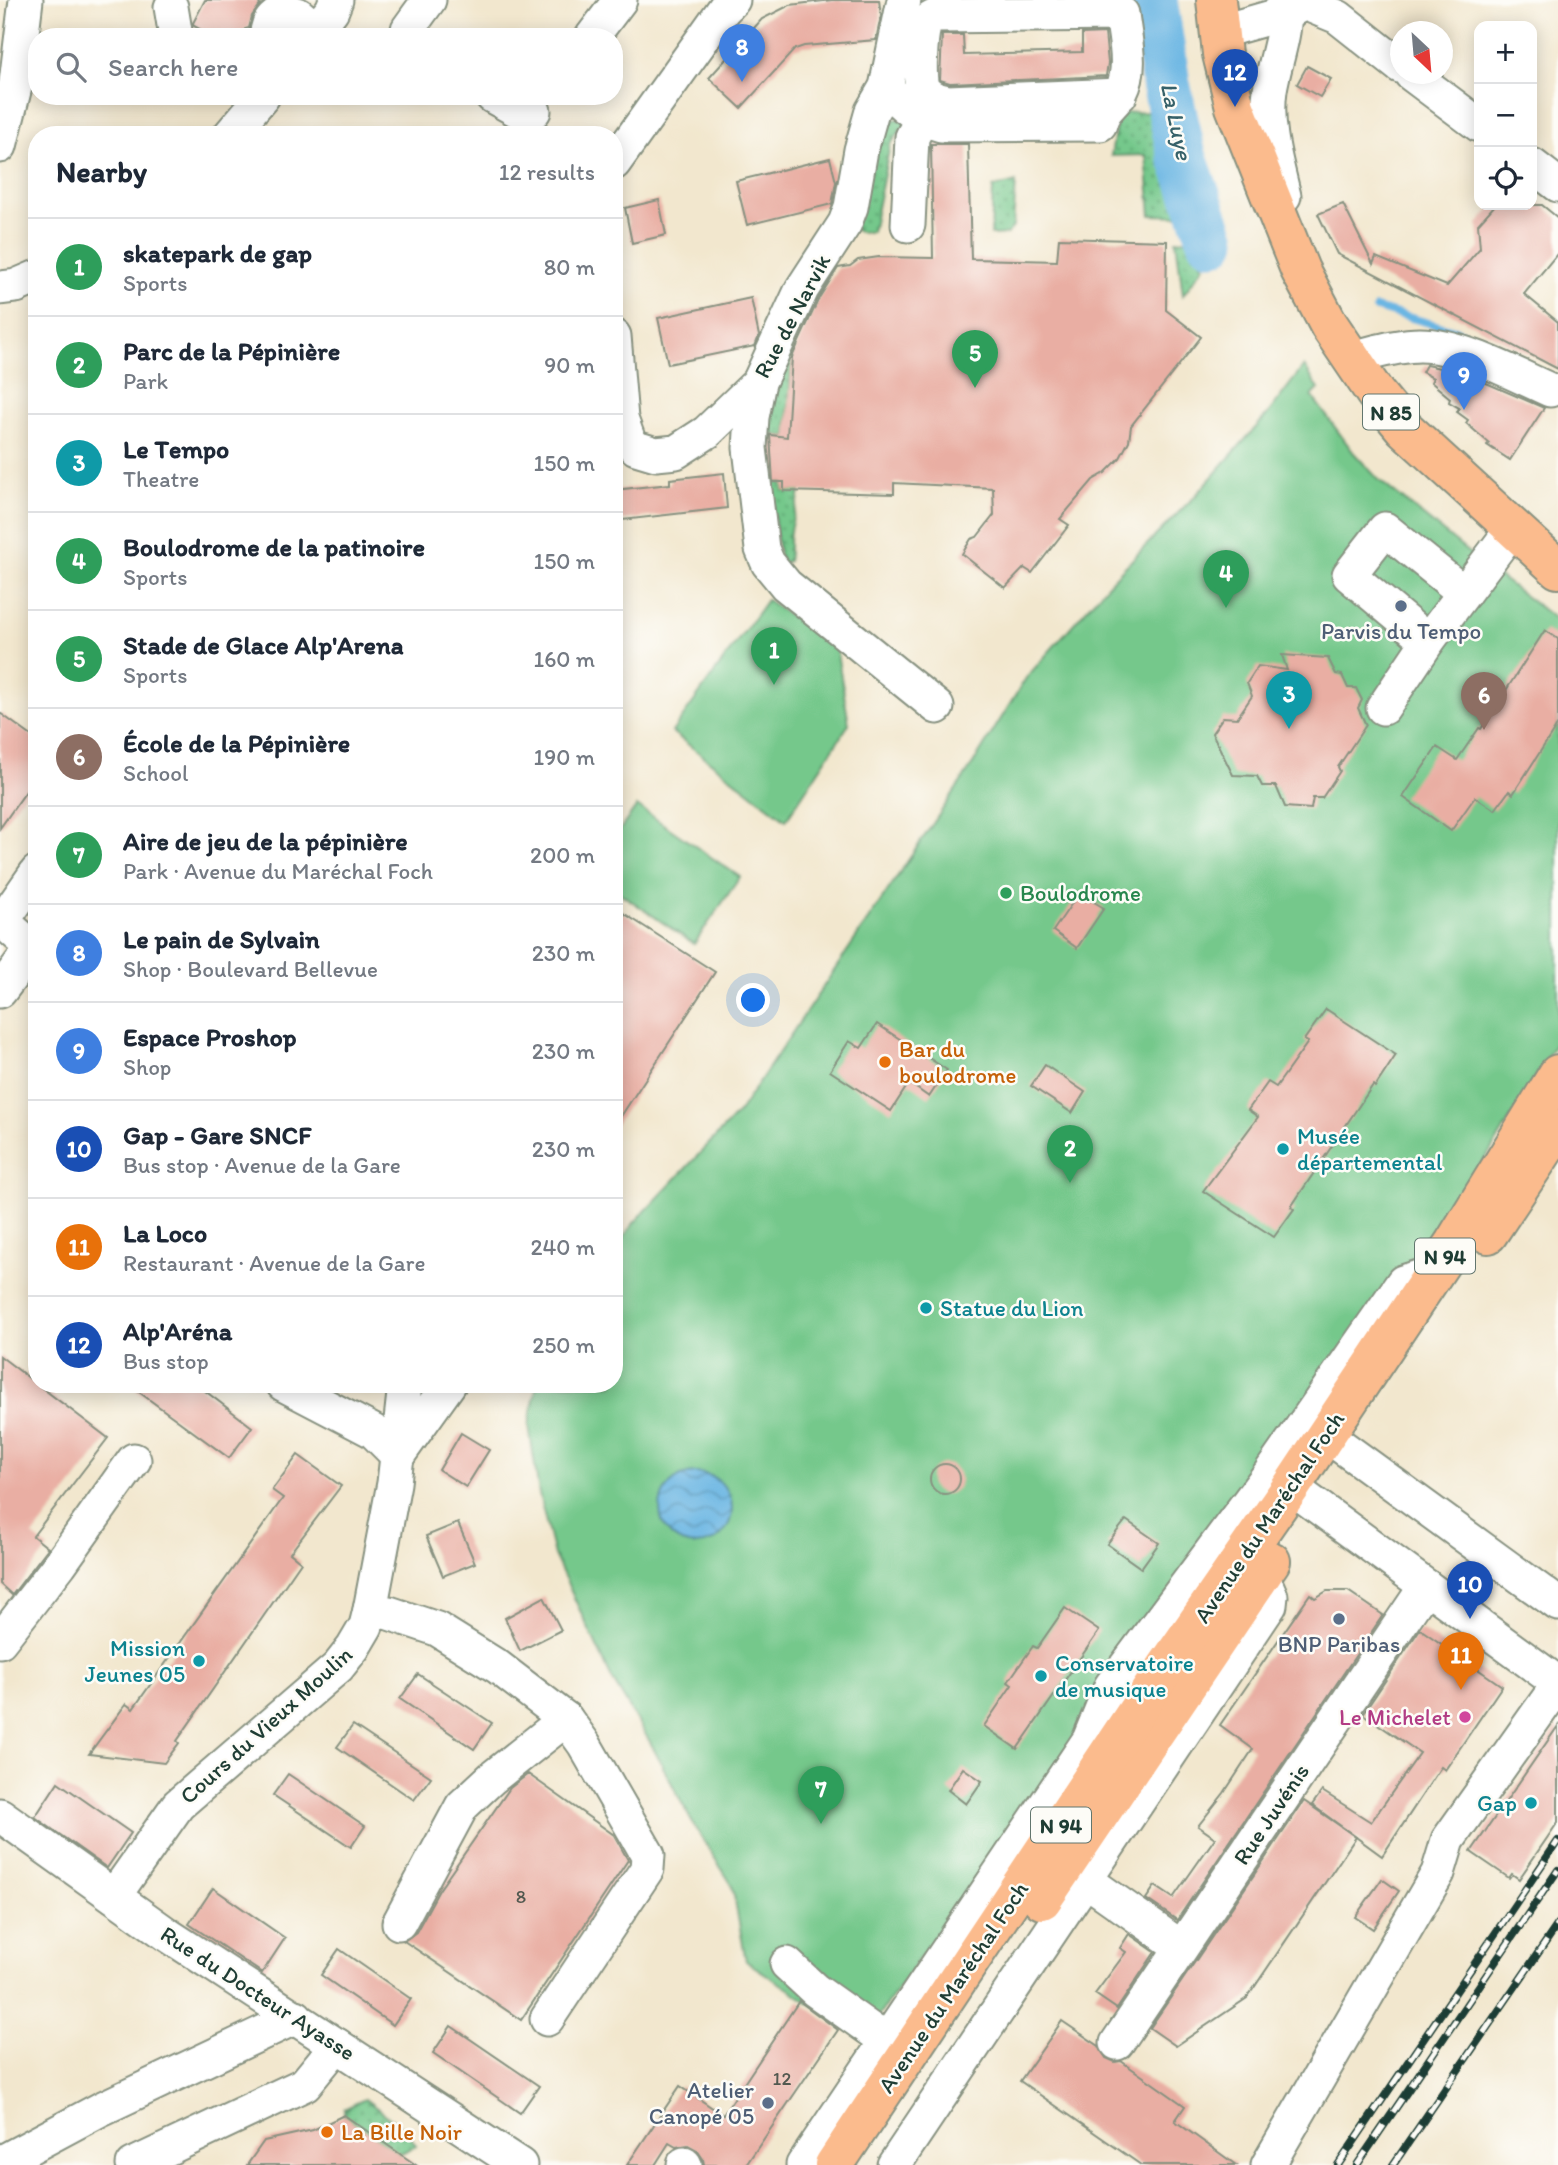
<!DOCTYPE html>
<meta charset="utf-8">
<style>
body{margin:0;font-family:Itim,sans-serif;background:#f6f6f7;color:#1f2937}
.controls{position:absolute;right:21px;top:21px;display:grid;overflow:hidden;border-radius:14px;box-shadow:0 4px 18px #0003}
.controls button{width:63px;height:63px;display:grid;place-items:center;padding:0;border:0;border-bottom:2px solid #e0e1e3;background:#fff;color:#1f2937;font:35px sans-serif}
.compass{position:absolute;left:1390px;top:21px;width:63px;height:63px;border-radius:50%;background:#fff;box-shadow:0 4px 18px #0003;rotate:154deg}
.you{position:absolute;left:754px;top:1001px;width:24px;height:24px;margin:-18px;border:5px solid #fff;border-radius:50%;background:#1a73e8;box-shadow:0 0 0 10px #1a73e833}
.badge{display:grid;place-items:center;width:46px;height:46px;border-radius:50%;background:#0b8043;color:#fff;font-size:23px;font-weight:700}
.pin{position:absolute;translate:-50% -58px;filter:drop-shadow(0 2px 4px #0008)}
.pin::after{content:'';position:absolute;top:37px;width:24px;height:21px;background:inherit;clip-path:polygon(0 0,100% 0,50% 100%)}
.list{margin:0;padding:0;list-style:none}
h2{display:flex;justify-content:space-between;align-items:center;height:91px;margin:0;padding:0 28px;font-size:30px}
h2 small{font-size:23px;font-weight:400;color:#747a83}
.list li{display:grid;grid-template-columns:46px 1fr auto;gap:21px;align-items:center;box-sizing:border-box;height:98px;padding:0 28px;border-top:2px solid #e0e1e3}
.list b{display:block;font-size:26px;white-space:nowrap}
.list p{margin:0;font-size:23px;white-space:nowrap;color:#747a83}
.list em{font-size:23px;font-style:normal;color:#747a83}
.icon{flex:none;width:38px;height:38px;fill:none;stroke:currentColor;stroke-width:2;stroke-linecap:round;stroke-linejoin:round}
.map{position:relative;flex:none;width:1558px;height:2165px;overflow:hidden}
.search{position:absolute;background:#fff;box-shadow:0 4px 18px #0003;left:28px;top:28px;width:595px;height:77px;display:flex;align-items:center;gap:18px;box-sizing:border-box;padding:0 24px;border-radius:28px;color:#747a83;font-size:26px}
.panel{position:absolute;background:#fff;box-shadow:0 4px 18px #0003;left:28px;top:126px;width:595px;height:1267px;border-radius:28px}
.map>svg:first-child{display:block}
</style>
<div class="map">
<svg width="1558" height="2165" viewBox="0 0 1558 2165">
<defs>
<pattern id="grass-dots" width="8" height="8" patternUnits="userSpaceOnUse" patternTransform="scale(1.75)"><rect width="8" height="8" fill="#74c88b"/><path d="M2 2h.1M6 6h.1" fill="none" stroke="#5fa472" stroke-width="1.8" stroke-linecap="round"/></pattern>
<pattern id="water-waves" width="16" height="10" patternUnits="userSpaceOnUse" patternTransform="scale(1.75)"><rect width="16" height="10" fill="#6ab6e3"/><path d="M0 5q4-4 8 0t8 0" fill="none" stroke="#5795b9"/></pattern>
</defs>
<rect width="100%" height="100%" fill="#fdfcf7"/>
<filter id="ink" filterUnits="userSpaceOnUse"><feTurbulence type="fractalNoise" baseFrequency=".0143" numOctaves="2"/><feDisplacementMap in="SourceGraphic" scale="14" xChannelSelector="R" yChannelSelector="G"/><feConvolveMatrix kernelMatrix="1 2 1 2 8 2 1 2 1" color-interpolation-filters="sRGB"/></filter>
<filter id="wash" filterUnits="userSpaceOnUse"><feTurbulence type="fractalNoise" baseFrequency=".00686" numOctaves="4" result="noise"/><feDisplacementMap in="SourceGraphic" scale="28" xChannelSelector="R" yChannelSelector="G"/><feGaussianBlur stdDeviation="1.57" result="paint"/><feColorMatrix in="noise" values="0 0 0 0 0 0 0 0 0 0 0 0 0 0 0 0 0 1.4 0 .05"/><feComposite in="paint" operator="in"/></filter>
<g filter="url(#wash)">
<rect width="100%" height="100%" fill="#f2e7ce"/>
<!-- grass -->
<g fill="url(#grass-dots)" stroke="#4a8260" stroke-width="2">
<path d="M1153 112 1184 216 1151 215 1146 155 1111 156 1118 113Z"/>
<path d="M898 119 907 122 890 145 872 232H859L853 229 881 122Z"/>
<path d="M1016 182 1013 227 1007 234 991 235 993 188Z"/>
<path d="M1176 240H1193L1204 266 1183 295Z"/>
<path d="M792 350 787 436 769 435 771 408Z"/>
<path d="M770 482 784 483V491L800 490C799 505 792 517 790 531 788 542 790 551 788 561L780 564Z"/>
<path d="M365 2099 407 2131 416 2146 399 2154 344 2115V2109Z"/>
</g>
<!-- park -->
<g fill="#74c88b" stroke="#4a8260" stroke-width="2">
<path d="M1304 366 1319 389 1312 396 1354 453 1380 481 1485 566 1558 621V1039L1496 1143 863 2038 746 1961 732 1885 693 1824 650 1742 612 1679 554 1555 539 1494 529 1425 537 1384H614V1250L634 1223 739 1112 973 764 1026 678 1110 582 1197 494 1266 416Z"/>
<path d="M767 600 836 647 849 724 786 820 672 732Z"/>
<path d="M637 806 740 877 694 944 614 889V838Z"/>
</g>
<!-- water -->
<circle fill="url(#water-waves)" stroke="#447a8c" stroke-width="2" cx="696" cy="1509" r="36"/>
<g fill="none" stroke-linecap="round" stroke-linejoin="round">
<!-- stream -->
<path stroke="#6ab6e3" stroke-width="8" d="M1376 308 1454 330 1483 343"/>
<!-- river -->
<path stroke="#6ab6e3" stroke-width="49" d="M1153 0 1166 84 1182 156 1212 240"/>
</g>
<g id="blocks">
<!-- building -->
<g fill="#e9aea3">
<path d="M205 0H257L260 5 252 16 249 28 245 29 241 37H214L194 26 193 23Z"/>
<path d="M832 0H879L881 16 876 40 804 46 795 49 741 108 709 78 762 19 790 5Z"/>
<path d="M1105 33 1108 63 1106 76 950 83 940 80 942 35H963L964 55 1082 52V34Z"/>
<path d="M1307 66 1331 79 1320 97 1297 84Z"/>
<path d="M931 144H968L971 259 1057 261 1059 238 1167 241 1166 310 1201 337 1131 426 1129 441 1120 458 1105 473 1093 480 1060 519 1069 525 1032 573 1024 568 1005 588 962 554 971 539 977 537 994 515 993 488 894 483V494L784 491V482H773L770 435 787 437 792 357 819 298 838 268 850 266 858 260 879 257 933 258Z"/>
<path d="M830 158 836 182 832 204 747 225 736 181Z"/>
<path d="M659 200 666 235 632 243 625 208Z"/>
<path d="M1343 204 1373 264 1376 257 1447 286 1480 248 1478 224 1495 205H1542L1558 218V253L1524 294 1558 322V369L1337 254 1318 214Z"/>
<path d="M751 298 759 336 755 346 668 364 658 318Z"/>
<path d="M1426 365 1463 373 1544 408 1510 460 1487 445 1489 443 1466 423 1468 420 1457 412 1459 408 1449 402 1450 398 1431 382 1433 378 1422 372Z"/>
<path d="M724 473 727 508 614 521V490L670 484V479Z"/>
<path d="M1545 630 1558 639V724L1513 794 1509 791 1495 810 1475 797 1451 831 1403 797 1437 747 1457 760 1479 728 1481 729Z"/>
<path d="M1282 655 1328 658 1336 674 1342 675 1348 688H1356L1362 700 1358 708 1366 725 1338 767 1340 771 1322 798H1313L1311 809 1285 807 1276 786H1262L1257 776 1233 775 1212 733 1223 717 1237 718 1252 696 1247 683 1258 666 1287 670Z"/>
<path d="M0 713 37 740V797L27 790 0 828Z"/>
<path d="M1079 893 1104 908 1077 948 1053 931Z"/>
<path d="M614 907 715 972 614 1127Z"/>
<path d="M1326 1009 1396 1055 1375 1087 1373 1085 1291 1207 1294 1209 1274 1237 1203 1191 1258 1117 1248 1110 1268 1082 1276 1087 1308 1042 1304 1040Z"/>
<path d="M877 1024 947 1070 929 1097 909 1083 891 1111 830 1071 849 1041 861 1048Z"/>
<path d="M1045 1065 1085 1092 1072 1113 1031 1086Z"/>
<path d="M0 1356 108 1438 33 1536 48 1548 12 1595 0 1584Z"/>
<path d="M128 1384H196L252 1427 229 1458Z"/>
<path d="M461 1433 489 1450 466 1487 439 1470Z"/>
<path d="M298 1455 341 1486 290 1553 301 1562 177 1741 179 1743 164 1763 89 1754 126 1704 133 1709 283 1498 272 1490Z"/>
<circle cx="945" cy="1479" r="15"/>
<path d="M1126 1520 1159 1543 1141 1568 1107 1544Z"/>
<path d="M458 1523 475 1563 443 1576 426 1536Z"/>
<path d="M1327 1591H1348L1383 1615 1177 1920 1146 1899 1155 1886 1173 1898 1215 1838 1198 1826 1224 1793 1253 1749 1220 1725 1310 1594 1315 1598Z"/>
<path d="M544 1597 561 1630 520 1651 505 1618Z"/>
<path d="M1065 1608 1099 1631 1017 1749 984 1726 1012 1685 1008 1682 1033 1646 1037 1648Z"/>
<path d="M1420 1629 1502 1686 1445 1770 1441 1767 1382 1856 1312 1805 1322 1791 1371 1822 1420 1753 1363 1714Z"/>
<path d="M418 1674 492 1723 474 1749 400 1699Z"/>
<path d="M353 1725 431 1777 414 1800 337 1747Z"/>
<path d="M1558 1726V1822L1519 1879 1512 1874 1509 1878 1471 1852Z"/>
<path d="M963 1768 982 1781 966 1804 948 1790Z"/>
<path d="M288 1774 365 1826 351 1847 273 1795Z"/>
<path d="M528 1774 614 1835 628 1860 521 2020 404 1941 416 1932 439 1890 510 1788Z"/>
<path d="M58 1782 131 1833 107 1868 35 1817Z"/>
<path d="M1304 1801 1356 1837 1247 1998 1176 2046 1150 2028Z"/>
<path d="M1382 1879 1399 1891 1373 1929 1355 1917Z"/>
<path d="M213 1888 285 1938 262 1973 189 1924Z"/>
<path d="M1129 1934 1155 1952 1117 2009 1095 1994 1126 1952 1120 1948Z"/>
<path d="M339 1949 411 1999 393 2025 321 1975Z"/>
<path d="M799 2001 838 2030 746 2165H704L703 2159 697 2150 688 2145 676 2147 669 2143 655 2165H627L680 2086 723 2115Z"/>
<path d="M1062 2021 1099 2046 1106 2058 1115 2062 1121 2061 1185 2106 1175 2121 1236 2165H1141L1020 2081Z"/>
<path d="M451 2026 539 2086 520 2113 433 2053Z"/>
<path d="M344 2115 416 2165H247L264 2141 313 2130Z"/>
</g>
</g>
</g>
<g filter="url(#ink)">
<use href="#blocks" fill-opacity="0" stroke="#889281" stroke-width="2"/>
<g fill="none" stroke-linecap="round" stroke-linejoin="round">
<!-- minor casing -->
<g stroke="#889281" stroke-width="37">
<g id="minor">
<path d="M1304 3 1338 17 1400 66"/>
<path d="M171 7 176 37"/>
<path d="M1219 32 1286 13 1303 4"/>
<path d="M267 37C265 4 311 4 309 37"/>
<path d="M310 37 332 10 336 0"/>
<path d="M407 37 408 29 429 0"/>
<path d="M592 37 620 0"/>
<path d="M1411 74 1479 125"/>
<path d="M886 87C902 106 917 118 941 125L1100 124C1104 107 1114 105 1121 92 1133 69 1125 39 1122 14L936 16C931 18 926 21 924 27 921 37 918 81 923 89 929 98 938 100 948 102L1120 95"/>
<path d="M492 96 519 111H534"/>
<path d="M230 135 263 96"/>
<path d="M0 146 16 83 26 0"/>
<path d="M614 163 724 9 733 0"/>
<path d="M1532 165 1558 185"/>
<path d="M1284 196C1276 162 1265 126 1270 90 1275 59 1288 32 1284 0"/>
<path d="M908 225 912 137 922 119"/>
<path d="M0 288 16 286 37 277"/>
<path d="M614 336 621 419 629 441 636 448 656 454 676 452 707 432 759 382 802 289 845 223 851 207 861 150 872 111 886 87 904 0"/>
<path d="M1350 358C1373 353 1397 345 1420 345 1460 345 1514 374 1550 390"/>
<path d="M759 382 752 417 750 448 762 549 768 563 786 585 937 707"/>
<path d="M1428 641 1513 528"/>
<path d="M1383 708 1428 641 1349 575 1385 529 1464 593"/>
<path d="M33 948 9 927 4 919 37 872"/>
<path d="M0 991 37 942"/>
<path d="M283 1384 373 1431 398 1456"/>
<path d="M1326 1435 1558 1604"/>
<path d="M399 1454 449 1384"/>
<path d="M1291 1487 1558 1683"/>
<path d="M370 1610 389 1613 437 1629 498 1667 566 1719 584 1744 648 1855 647 1869 547 2019"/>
<path d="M0 1641 60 1564 134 1460"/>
<path d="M0 1815 168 1935 520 2165"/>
<path d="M1066 1866 1181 1947"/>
<path d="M114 1896 178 1805 338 1667 353 1648 366 1626 370 1610 394 1483 405 1384"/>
<path d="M399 1923 462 1806 492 1778 566 1719"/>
<path d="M787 1964 815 1990 877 2034"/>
<path d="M1117 2043 1426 1586"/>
<path d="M0 2163 101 2109 296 2017"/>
<path d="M684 2164 685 2165"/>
<path d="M133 2165 305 2084 337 2045"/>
<path d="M803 2165 1089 1740 1111 1686 1270 1473 1403 1282 1435 1272"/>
<path d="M894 2165 1270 1605 1271 1596 1262 1575"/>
<path d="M1268 2165 1438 1873 1448 1840 1558 1685"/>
</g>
</g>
<!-- major casing -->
<g stroke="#889281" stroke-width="42">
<g id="major">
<path d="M1216 0 1222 54 1235 107 1300 270 1329 325 1375 393 1404 428 1558 569"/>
<path d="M1488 1234 1558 1129"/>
<path d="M1042 1900 1271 1561"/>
<path d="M834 2165 1166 1667 1291 1487 1454 1243 1558 1074"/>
</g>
</g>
<!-- minor -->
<use href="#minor" stroke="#fff" stroke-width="33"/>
<!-- major -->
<use href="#major" stroke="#fbbb8d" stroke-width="38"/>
<!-- rail casing -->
<g stroke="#1f3d34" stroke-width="8">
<g id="rail">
<path d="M1338 2165 1558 1841"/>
<path d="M1357 2165 1558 1870"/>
<path d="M1393 2165 1558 1924"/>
</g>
</g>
<!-- rail -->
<use href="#rail" stroke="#fdfcf7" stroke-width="5" stroke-dasharray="16" stroke-linecap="butt"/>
</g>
</g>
<!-- markers -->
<g fill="#5c6f8a" stroke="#fdfcf7" stroke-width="2.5">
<circle cx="1401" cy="606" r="7"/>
<circle cx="1339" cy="1619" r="7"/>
<circle cx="768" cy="2103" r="7"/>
</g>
<circle fill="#2e9e5b" stroke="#fdfcf7" stroke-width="2.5" cx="1006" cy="893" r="7"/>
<g fill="#e8710a" stroke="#fdfcf7" stroke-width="2.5">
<circle cx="885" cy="1062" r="7"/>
<circle cx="327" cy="2132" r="7"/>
</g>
<g fill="#0f9aa8" stroke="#fdfcf7" stroke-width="2.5">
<circle cx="1283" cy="1149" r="7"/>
<circle cx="926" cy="1308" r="7"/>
<circle cx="199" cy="1661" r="7"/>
<circle cx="1041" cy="1676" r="7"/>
<circle cx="1531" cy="1803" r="7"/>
</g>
<circle fill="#d1479c" stroke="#fdfcf7" stroke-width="2.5" cx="1465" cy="1717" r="7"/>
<g text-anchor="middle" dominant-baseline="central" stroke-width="5" stroke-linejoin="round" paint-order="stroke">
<!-- number labels -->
<g font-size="19" fill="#525950">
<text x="521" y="1896">8</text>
<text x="782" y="2078">12</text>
</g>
<!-- shield labels -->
<g fill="#fdfcf7" stroke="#62766e" stroke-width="2">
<rect x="1363" y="394.5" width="56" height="35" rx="5"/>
<rect x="1415" y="1238.5" width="60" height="35" rx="5"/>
<rect x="1031" y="1807.5" width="60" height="35" rx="5"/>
</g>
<g font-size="21" font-weight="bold" fill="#1f3d34">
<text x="1391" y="412">N 85</text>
<text x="1445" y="1256">N 94</text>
<text x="1061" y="1825">N 94</text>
</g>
<!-- street labels -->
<g font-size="23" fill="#1f3d34" stroke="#fdfcf7">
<text transform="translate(792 316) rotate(-62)">Rue de Narvik</text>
<text transform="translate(1269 1517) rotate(-56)">Avenue du Maréchal Foch</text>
<text transform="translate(266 1725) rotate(-42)">Cours du Vieux Moulin</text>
<text transform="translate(1271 1814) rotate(-56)">Rue Juvénis</text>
<text transform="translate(953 1987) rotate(-56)">Avenue du Maréchal Foch</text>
<text transform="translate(258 1993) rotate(33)">Rue du Docteur Ayasse</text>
</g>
<!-- service labels -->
<g font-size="23" fill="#4e5e75" stroke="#fdfcf7">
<text x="1401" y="631">Parvis du Tempo</text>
<text x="1339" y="1644">BNP Paribas</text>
<text x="754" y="2090" text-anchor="end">Atelier<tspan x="754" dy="26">Canopé 05</tspan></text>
</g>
<!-- leisure labels -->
<g font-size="23" fill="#27864d" stroke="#fdfcf7" text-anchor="start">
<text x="1020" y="893">Boulodrome</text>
</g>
<!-- food labels -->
<g font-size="23" fill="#c56008" stroke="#fdfcf7" text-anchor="start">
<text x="899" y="1049">Bar du<tspan x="899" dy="26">boulodrome</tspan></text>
<text x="341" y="2132">La Bille Noir</text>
</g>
<!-- culture labels -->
<g font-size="23" fill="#0d838f" stroke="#fdfcf7" text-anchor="start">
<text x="1297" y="1136">Musée<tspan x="1297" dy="26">départemental</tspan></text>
<text x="940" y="1308">Statue du Lion</text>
<text x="185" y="1648" text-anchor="end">Mission<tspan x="185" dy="26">Jeunes 05</tspan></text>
<text x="1055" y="1663">Conservatoire<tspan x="1055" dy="26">de musique</tspan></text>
<text x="1517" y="1803" text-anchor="end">Gap</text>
</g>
<!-- hotel labels -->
<g font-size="23" fill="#b23c85" stroke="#fdfcf7" text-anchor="end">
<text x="1451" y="1717">Le Michelet</text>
</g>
<!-- water labels -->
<g font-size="24" font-style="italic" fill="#366169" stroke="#fdfcf7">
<text transform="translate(1177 121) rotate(78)">La Luye</text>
</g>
</g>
</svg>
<div class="controls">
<button>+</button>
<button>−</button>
<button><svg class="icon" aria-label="locate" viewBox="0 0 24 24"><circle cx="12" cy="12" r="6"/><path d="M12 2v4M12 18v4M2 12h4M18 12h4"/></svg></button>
</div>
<svg class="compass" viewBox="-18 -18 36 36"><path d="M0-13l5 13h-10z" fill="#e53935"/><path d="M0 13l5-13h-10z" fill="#747a83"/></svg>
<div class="you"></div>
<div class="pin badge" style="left:774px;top:685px;background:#2e9e5b">1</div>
<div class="pin badge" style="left:1070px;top:1183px;background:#2e9e5b">2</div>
<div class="pin badge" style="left:1289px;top:729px;background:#0f9aa8">3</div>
<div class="pin badge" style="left:1226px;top:608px;background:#2e9e5b">4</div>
<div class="pin badge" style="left:975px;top:388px;background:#2e9e5b">5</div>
<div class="pin badge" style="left:1484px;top:730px;background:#8d6e63">6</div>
<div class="pin badge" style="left:821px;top:1824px;background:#2e9e5b">7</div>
<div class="pin badge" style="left:742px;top:82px;background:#3f7fe0">8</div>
<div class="pin badge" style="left:1464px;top:410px;background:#3f7fe0">9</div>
<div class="pin badge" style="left:1470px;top:1619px;background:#1a4fb4">10</div>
<div class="pin badge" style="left:1461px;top:1690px;background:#e8710a">11</div>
<div class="pin badge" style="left:1235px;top:107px;background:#1a4fb4">12</div>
<div class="search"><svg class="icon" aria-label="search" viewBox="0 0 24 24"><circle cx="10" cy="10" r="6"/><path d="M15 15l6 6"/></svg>Search here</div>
<section class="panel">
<h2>Nearby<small>12 results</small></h2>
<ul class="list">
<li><span class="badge" style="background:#2e9e5b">1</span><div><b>skatepark de gap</b><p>Sports</p></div><em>80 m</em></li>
<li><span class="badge" style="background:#2e9e5b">2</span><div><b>Parc de la Pépinière</b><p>Park</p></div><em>90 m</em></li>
<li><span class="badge" style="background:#0f9aa8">3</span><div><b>Le Tempo</b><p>Theatre</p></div><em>150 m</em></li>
<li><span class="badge" style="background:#2e9e5b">4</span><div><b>Boulodrome de la patinoire</b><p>Sports</p></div><em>150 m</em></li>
<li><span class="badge" style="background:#2e9e5b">5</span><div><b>Stade de Glace Alp'Arena</b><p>Sports</p></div><em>160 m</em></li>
<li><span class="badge" style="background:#8d6e63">6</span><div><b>École de la Pépinière</b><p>School</p></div><em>190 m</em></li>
<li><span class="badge" style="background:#2e9e5b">7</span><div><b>Aire de jeu de la pépinière</b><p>Park · Avenue du Maréchal Foch</p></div><em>200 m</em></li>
<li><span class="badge" style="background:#3f7fe0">8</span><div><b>Le pain de Sylvain</b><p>Shop · Boulevard Bellevue</p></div><em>230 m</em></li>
<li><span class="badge" style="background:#3f7fe0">9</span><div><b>Espace Proshop</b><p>Shop</p></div><em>230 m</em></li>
<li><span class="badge" style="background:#1a4fb4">10</span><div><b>Gap - Gare SNCF</b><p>Bus stop · Avenue de la Gare</p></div><em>230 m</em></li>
<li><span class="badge" style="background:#e8710a">11</span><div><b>La Loco</b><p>Restaurant · Avenue de la Gare</p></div><em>240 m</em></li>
<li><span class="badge" style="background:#1a4fb4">12</span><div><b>Alp'Aréna</b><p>Bus stop</p></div><em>250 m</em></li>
</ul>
</section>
</div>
